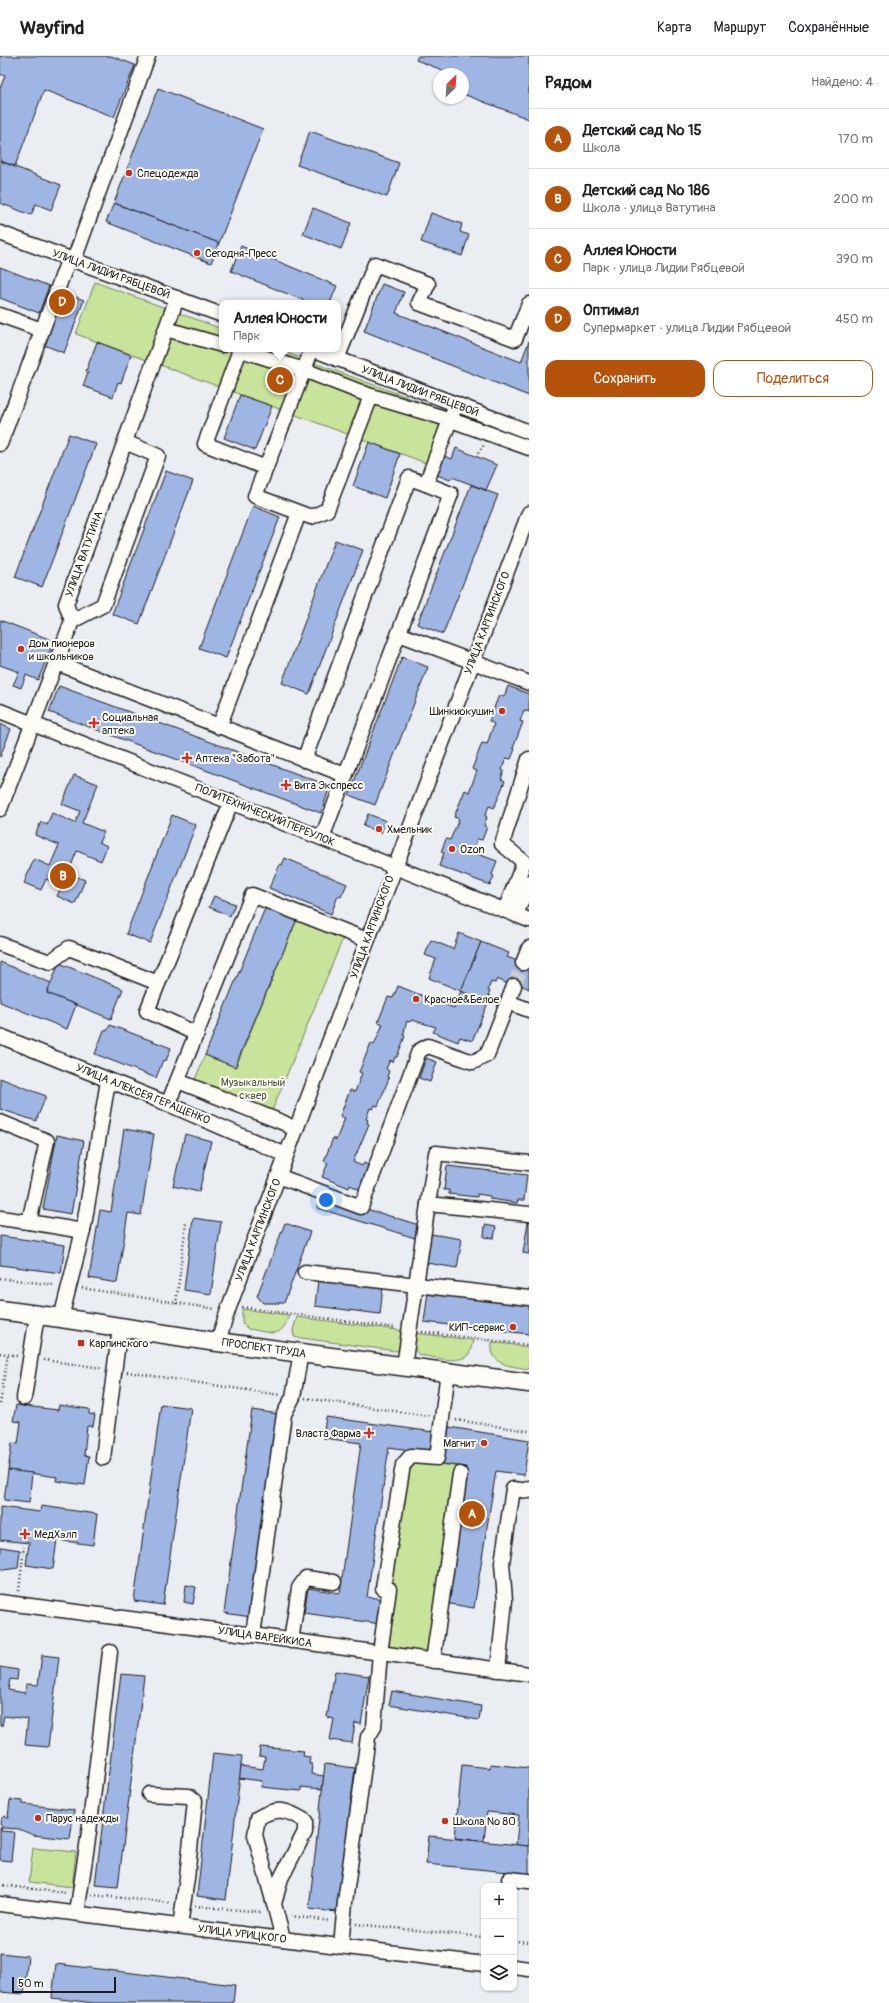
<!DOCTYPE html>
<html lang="ru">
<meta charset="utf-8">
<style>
body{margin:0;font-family:Pangolin,sans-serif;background:#f2f2f2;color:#202124}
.controls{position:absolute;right:12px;bottom:12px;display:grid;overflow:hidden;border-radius:8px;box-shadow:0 1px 3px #0004}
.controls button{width:36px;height:36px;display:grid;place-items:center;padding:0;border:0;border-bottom:1px solid #e0e0e0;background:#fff;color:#202124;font:20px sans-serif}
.compass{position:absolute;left:433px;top:12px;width:36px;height:36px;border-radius:50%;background:#fff;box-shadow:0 1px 3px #0004;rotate:25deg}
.scale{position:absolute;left:12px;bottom:10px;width:104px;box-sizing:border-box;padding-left:4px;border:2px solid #1c1c1c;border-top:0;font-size:11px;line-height:14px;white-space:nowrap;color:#1c1c1c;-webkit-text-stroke:3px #fdfcf7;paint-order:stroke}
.you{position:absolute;left:326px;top:1144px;width:14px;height:14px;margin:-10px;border:3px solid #fff;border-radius:50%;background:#1a73e8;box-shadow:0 0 0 6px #1a73e833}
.badge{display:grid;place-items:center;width:26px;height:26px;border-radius:50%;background:#b45309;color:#fff;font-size:13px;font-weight:700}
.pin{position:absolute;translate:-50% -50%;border:2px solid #fff;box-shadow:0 1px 4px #0006}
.popup{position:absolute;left:219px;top:244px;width:122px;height:52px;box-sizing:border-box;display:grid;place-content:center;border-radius:8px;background:#fff;filter:drop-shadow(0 1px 3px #0005);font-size:13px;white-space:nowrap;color:#757577}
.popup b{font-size:15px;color:#202124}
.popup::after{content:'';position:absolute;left:50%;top:100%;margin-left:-8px;border:8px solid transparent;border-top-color:#fff}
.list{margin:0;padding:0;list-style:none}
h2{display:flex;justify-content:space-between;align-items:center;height:52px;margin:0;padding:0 16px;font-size:17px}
h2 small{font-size:13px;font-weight:400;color:#757577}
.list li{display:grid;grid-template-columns:26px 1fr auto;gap:12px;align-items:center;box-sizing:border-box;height:60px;padding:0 16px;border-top:1px solid #e0e0e0}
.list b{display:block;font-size:15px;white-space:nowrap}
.list p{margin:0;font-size:13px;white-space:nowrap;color:#757577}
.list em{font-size:13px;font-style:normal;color:#757577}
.actions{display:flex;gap:8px;padding:12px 16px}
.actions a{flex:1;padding:9px 0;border:1px solid #b45309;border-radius:12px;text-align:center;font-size:14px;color:#b45309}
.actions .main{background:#b45309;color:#fff}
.icon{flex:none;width:22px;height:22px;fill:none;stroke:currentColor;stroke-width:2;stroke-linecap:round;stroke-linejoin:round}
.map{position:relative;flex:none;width:529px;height:1947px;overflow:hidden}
header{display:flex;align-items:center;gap:24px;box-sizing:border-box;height:56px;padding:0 20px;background:#fff;border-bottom:1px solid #e0e0e0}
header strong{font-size:19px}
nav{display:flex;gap:22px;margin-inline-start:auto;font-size:14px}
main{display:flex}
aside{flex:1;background:#fff}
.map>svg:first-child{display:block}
</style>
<header>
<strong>Wayfind</strong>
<nav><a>Карта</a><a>Маршрут</a><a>Сохранённые</a></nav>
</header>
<main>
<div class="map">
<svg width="529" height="1947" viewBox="0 0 529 1947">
<rect width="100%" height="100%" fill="#eaeef3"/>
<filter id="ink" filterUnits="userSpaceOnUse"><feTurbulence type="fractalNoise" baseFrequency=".025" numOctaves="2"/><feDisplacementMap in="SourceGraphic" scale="8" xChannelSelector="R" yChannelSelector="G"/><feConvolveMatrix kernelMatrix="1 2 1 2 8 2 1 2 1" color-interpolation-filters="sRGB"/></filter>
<g filter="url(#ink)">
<!-- green -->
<g fill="#c8e49b" stroke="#72805c">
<path d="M95 226 222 273V293H276L445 355 426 407 76 278Z"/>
<path d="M297 863 343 882 267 1067 190 1036 205 999 236 1011Z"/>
<path d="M242 1253 289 1259C281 1285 271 1276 248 1273L242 1267Z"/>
<path d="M297 1261 406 1275 400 1292 396 1295 294 1281 293 1274Z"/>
<path d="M415 1277 473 1284C472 1289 471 1295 468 1299 457 1309 431 1300 419 1299L414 1292Z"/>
<path d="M492 1286 529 1291V1313C511 1310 489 1310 492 1286Z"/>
<path d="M417 1406 466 1411 429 1594 421 1597 388 1592 387 1586 394 1526 390 1525 409 1415Z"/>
<path d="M33 1792 76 1796 72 1831 29 1826Z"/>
</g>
<!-- building -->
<g fill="#9fb6e4" stroke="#1c1c1c">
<path d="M0 0H111L135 9 114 61 44 34 15 110 0 105V32L5 20 0 18Z"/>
<path d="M418 0H529V63L463 38V18H453L416 4Z"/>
<path d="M158 32 263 73 219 187 114 147Z"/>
<path d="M310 75 399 107 387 141 297 109Z"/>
<path d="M0 105 61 129 51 154 36 148 31 159 0 147Z"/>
<path d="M114 147 219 187 211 207 106 166Z"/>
<path d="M313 152 351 167 341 193 303 178Z"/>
<path d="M431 157 462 168 460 176 469 179 462 200 421 186Z"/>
<path d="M241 190 337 230 330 247H310L231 215Z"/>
<path d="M0 211 49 230 39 257 0 242Z"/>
<path d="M382 228 404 236 396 257 521 306 529 285V340L364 275Z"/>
<path d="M64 237 84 244 64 297 44 289Z"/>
<path d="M97 286 131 299 121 327 118 326 113 341 83 330 88 316 86 315Z"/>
<path d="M240 339 272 350 255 394 224 382Z"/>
<path d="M69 378 96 388 42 531 15 521Z"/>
<path d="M369 386 400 398 385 442 353 430Z"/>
<path d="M456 392 497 409 486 434 452 421 450 424 437 419 444 400 452 403Z"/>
<path d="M166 415 193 425 139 568 112 558Z"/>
<path d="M471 429 498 439 443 578 417 568Z"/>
<path d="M253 450 280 461 226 602 199 592Z"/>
<path d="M335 484 363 494 309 638 282 627Z"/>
<path d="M0 564 54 585 38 624 26 619 21 632 13 629 19 616 0 609Z"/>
<path d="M402 601 428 611 375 749 349 739Z"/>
<path d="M59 630 330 730 321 757 49 656Z"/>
<path d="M508 630 529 638V656L524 654 520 665 523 666 513 692 515 693 511 703 506 702 502 714 504 715 501 723 505 725 494 752 489 750 485 760 487 761 484 770 487 771 482 784 477 783 472 796 497 805 492 819 494 820 490 829 439 810 444 797 441 796 446 783 450 784 459 763 454 761 465 734 469 736 477 715 472 713 482 687 487 688 494 668 489 665 499 639 504 641Z"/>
<path d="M0 668 11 673 0 701Z"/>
<path d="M74 719 98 728 82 767 104 776 99 786 107 790 101 805 77 795 68 817 85 824 75 848 57 840 62 830 46 823 41 834 24 827 34 803 50 810 59 789 35 779 41 766 47 769 52 757 75 767 80 755 62 748Z"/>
<path d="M368 758 386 765 381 777 363 770Z"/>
<path d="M172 759 196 769 150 887 126 878Z"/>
<path d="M285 802 347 828 341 841 338 840 331 858 269 832 280 808 282 809Z"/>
<path d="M214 840 235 848 230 860 209 851Z"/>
<path d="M266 850 297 863 235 1011 205 999Z"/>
<path d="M459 877 481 886 461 935 429 922 436 903 425 899 431 884 453 893Z"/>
<path d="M481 886 509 897 507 901 526 908 529 906V933L519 928 517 932 497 923 495 927 491 926 488 934 490 935 488 939 491 940 488 947 461 935Z"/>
<path d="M0 906 51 927 47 937 76 949 67 973 0 946Z"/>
<path d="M59 907 123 933 111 963 47 937Z"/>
<path d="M398 930 454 952 461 935 488 947 472 985 460 981 458 986 433 976 436 971 412 964 410 966 407 965 404 974H405L403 979 405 980 397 1001H395L393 1006 390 1004 386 1013 389 1015 387 1021 389 1022 378 1050 375 1049 373 1053 370 1052 366 1063 368 1064 367 1067 369 1068 353 1106 362 1110 364 1107 371 1110 361 1134 350 1129 349 1132 322 1121 328 1107 324 1105 333 1082 336 1084 345 1062 340 1060 350 1034 355 1036 362 1017 359 1016 371 987 374 989 383 968 378 966 388 941 393 942Z"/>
<path d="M110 969 171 992 166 1005 163 1004 156 1022 95 998 104 974 107 975Z"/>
<path d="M426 1002 437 1006 430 1026 419 1022Z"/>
<path d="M0 1022 46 1040 36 1065 0 1053Z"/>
<path d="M124 1073 154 1078 141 1159 128 1157 117 1227 89 1222 100 1154 111 1156Z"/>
<path d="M185 1078 211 1085 199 1136 173 1130Z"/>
<path d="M57 1079 84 1085 71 1158 43 1153Z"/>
<path d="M447 1110 527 1119 524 1144H518L517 1147 490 1143V1140L477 1138V1141L449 1138V1134H444Z"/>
<path d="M321 1139 419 1169 415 1182 317 1152Z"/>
<path d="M193 1162 221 1166 211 1238 184 1234Z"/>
<path d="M528 1166 529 1167V1198L523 1197Z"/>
<path d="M285 1167 310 1176 284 1247H263L257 1240Z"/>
<path d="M485 1169 496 1171 494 1182 484 1181Z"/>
<path d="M431 1178 462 1183 457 1212 427 1207Z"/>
<path d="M0 1180 65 1189 61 1217 0 1209Z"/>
<path d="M318 1224 383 1231 380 1258 315 1250Z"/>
<path d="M428 1236 529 1247V1278L424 1266Z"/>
<path d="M161 1348 191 1352 163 1549 134 1545Z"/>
<path d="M16 1349 58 1354 59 1349 89 1353V1358L95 1359 93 1370H87L84 1399 89 1400 85 1429 56 1425 57 1421 8 1414 12 1387 18 1388 21 1366 13 1365Z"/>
<path d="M252 1354 279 1358 251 1561 224 1557Z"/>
<path d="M326 1361 434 1376 431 1397 389 1391 367 1541 384 1543 381 1568 304 1557 308 1532 340 1537 361 1387 323 1382Z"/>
<path d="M449 1371 529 1384 524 1419 496 1415 474 1552 445 1547 466 1411 443 1408Z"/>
<path d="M8 1414 32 1417 29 1447 4 1444Z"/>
<path d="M41 1450 97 1458 93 1489 57 1484 53 1513 26 1509 29 1487 0 1484V1451L40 1456Z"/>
<path d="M1 1491 20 1494 18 1512 3 1514 0 1511Z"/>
<path d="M186 1529 196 1531 193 1548 184 1546Z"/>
<path d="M42 1599 59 1601 48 1691 25 1689 28 1663 4 1660 2 1670H0V1611L18 1614 17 1624 10 1623 8 1634 25 1637 26 1628 38 1629Z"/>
<path d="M335 1615 369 1620 361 1668 355 1667 352 1687 330 1684 334 1663 327 1661Z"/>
<path d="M121 1618 144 1620 118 1831 95 1829Z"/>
<path d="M392 1635 481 1650 479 1664 389 1649Z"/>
<path d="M260 1691 304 1695 303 1700 310 1701 309 1708H312L311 1718 324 1720 322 1733 301 1731V1735L261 1731 262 1725 239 1722 241 1710 263 1713 265 1701 259 1700Z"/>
<path d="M213 1697 242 1700 226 1844 197 1840Z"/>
<path d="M325 1708 355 1712 338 1856 309 1853Z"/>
<path d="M490 1708 529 1712V1790L516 1789 519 1759 487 1756 484 1785 455 1782 462 1709 490 1712Z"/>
<path d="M10 1744 23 1745V1748L74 1754 70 1783 33 1779 19 1773 3 1772 0 1768 1 1763 4 1760 8 1761Z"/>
<path d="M0 1772H2L1 1775 14 1776 11 1805 0 1804Z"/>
<path d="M429 1780 529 1790V1818L426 1808Z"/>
<path d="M0 1897 28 1900 24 1938 0 1936Z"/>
<path d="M56 1908 235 1929 233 1947H94L52 1942Z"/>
</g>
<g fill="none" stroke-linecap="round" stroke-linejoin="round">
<!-- minor-tunnel -->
<path stroke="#cbced3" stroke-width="14" stroke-dasharray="14 7" stroke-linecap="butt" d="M514 930 523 907"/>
<!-- minor casing -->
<g stroke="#1c1c1c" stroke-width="17">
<g id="minor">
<path d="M0 177 222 259"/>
<path d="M74 204 148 0"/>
<path d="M0 259 42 274"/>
<path d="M166 273 222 289"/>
<path d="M238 293 304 314 371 340 451 364 529 392"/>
<path d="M312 293 255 440 311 461 327 454 371 340"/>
<path d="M312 293 529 376"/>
<path d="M240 294 205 388 266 412"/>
<path d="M337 303 375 208 428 228 419 247 515 283 529 248"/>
<path d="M0 388 69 202"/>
<path d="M72 565 103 549 158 400 125 386"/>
<path d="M399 578 529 627"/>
<path d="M57 607 345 719"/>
<path d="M0 655 529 864"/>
<path d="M219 671 299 457"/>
<path d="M304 704 409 422 426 428"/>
<path d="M0 753 72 565 66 548 177 242"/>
<path d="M322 782 451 438 426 428 456 348"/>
<path d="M505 854 524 806 502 788 529 703"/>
<path d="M516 859 529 826"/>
<path d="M0 888 50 906 69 892 158 927"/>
<path d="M523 907 529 892"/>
<path d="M508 946 529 954"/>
<path d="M197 978 147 955 231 746"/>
<path d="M0 980 168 1048 286 1099"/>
<path d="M178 1025 284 1067 296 1074"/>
<path d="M168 1048 252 839 367 884"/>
<path d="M0 1066 47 1085 29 1166 83 1175"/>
<path d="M278 1120 361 1151 419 995 428 990 473 1006 487 999 514 930"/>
<path d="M428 1148 436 1097 529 1107"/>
<path d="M0 1162 29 1166"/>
<path d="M305 1216 529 1242"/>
<path d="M61 1262 83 1175 108 1025"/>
<path d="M218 1285 229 1251 529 457"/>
<path d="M404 1310 428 1148 529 1158"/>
<path d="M24 1342 37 1259"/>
<path d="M103 1402 120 1271"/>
<path d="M0 1546 253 1579 529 1618"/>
<path d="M253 1579 284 1358 293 1341 301 1297"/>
<path d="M291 1585 299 1532 306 1522 334 1526"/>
<path d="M433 1605 460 1418"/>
<path d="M498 1614 505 1544 502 1507 513 1433 529 1435V1432"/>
<path d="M149 1738 189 1740 195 1745 187 1822 180 1870"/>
<path d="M509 1823 529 1825"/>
<path d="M0 1848 484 1908"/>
<path d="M274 1848 255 1779 258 1762C277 1750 288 1754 305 1765V1776L281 1822 274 1848 283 1883"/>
<path d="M77 1857 89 1776 110 1596"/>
<path d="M341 1890 345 1846 368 1681 374 1671 380 1597 389 1533 383 1532 403 1409 411 1400 437 1402 448 1315"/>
<path d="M514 1911 529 1913"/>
</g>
</g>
<!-- major casing -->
<g stroke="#1c1c1c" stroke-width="21">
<path id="major" d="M0 1254 61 1262 210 1285 529 1327"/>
</g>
<!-- path -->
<g stroke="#1c1c1c" stroke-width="2.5" stroke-dasharray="1 3" stroke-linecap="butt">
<path d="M478 397 484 389"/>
<path d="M0 1222 55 1229"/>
<path d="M82 1232 215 1253"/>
<path d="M176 1248 186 1167"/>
<path d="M242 1251 396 1272"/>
<path d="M422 1276 529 1289"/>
<path d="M0 1297 17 1300"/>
<path d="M44 1304 102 1312"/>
<path d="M127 1316 280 1339"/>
<path d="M305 1342 429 1360"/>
<path d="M0 1348 8 1298"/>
<path d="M456 1364 529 1375"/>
<path d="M19 1535 24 1491"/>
<path d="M0 1829 67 1837"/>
<path d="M92 1839 171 1847"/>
<path d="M195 1850 262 1856"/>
<path d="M291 1860 330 1865"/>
<path d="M356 1868 484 1881"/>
<path d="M514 1885 529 1886"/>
</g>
<!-- minor -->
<use href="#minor" stroke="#fdfcf7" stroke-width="14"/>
<!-- major -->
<use href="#major" stroke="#fdfcf7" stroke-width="18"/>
</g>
</g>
<!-- markers -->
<g fill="#c8321e" stroke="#fdfcf7" stroke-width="1.5">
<circle cx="129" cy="117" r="4"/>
<circle cx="197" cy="197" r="4"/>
<circle cx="21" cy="593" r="4"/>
<circle cx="502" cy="655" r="4"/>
<path d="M92 661h4v4h4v4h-4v4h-4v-4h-4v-4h4z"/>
<path d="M185 696h4v4h4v4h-4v4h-4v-4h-4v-4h4z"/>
<path d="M284 723h4v4h4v4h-4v4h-4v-4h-4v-4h4z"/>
<circle cx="379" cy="773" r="4"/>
<circle cx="452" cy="793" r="4"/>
<circle cx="416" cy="943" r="4"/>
<circle cx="513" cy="1271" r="4"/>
<rect x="77" y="1283" width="8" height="8" rx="2"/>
<path d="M367 1371h4v4h4v4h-4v4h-4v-4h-4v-4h4z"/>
<circle cx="484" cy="1387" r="4"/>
<path d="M23 1472h4v4h4v4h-4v4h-4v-4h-4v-4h4z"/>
<circle cx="38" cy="1762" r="4"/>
<circle cx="445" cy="1765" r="4"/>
</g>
<g text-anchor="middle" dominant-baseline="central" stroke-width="4" stroke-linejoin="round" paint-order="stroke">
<!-- poi labels -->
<g font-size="11" fill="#1c1c1c" stroke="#fdfcf7" text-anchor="start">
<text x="137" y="117">Спецодежда</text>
<text x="205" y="197">Сегодня-Пресс</text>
<text x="29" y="587">Дом пионеров<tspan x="29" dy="13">и школьников</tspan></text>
<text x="494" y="655" text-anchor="end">Шинкиокушин</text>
<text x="102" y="661">Социальная<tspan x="102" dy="13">аптека</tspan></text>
<text x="195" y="702">Аптека "Забота"</text>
<text x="294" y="729">Вита Экспресс</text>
<text x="387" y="773">Хмельник</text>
<text x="460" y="793">Ozon</text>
<text x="424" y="943">Красное&amp;Белое</text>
<text x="505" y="1271" text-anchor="end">КИП-сервис</text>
<text x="89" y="1287">Карпинского</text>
<text x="361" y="1377" text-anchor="end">Власта Фарма</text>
<text x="476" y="1387" text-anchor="end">Магнит</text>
<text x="34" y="1478">МедХэлп</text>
<text x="46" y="1762">Парус надежды</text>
<text x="453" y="1765">Школа № 80</text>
</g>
<!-- street labels -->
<g font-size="11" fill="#1c1c1c" stroke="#fdfcf7">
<text transform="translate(111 218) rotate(20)">УЛИЦА ЛИДИИ РЯБЦЕВОЙ</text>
<text transform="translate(420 335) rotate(21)">УЛИЦА ЛИДИИ РЯБЦЕВОЙ</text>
<text transform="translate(84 498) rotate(-70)">УЛИЦА ВАТУТИНА</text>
<text transform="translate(487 567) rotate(-69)">УЛИЦА КАРПИНСКОГО</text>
<text transform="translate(265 759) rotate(22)">ПОЛИТЕХНИЧЕСКИЙ ПЕРЕУЛОК</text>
<text transform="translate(372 871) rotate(-70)">УЛИЦА КАРПИНСКОГО</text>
<text transform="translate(143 1038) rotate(22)">УЛИЦА АЛЕКСЕЯ ГЕРАЩЕНКО</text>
<text transform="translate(258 1174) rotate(-69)">УЛИЦА КАРПИНСКОГО</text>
<text transform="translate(264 1292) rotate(8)">ПРОСПЕКТ ТРУДА</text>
<text transform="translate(265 1581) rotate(8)">УЛИЦА ВАРЕЙКИСА</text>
<text transform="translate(242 1878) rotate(7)">УЛИЦА УРИЦКОГО</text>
</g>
<!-- park labels -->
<g font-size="11" fill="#505842" stroke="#fdfcf7">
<text x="253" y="1026">Музыкальный<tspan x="253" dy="13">сквер</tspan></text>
</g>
</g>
</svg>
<div class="controls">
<button>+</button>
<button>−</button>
<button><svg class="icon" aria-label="layers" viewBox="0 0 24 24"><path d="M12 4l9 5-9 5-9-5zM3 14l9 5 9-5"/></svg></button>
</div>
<svg class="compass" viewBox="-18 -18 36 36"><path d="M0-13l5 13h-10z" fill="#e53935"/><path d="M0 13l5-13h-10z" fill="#757577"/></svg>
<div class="scale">50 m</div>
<div class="you"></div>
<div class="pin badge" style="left:472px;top:1458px">A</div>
<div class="pin badge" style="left:63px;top:820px">B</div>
<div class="pin badge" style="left:280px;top:324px">C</div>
<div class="popup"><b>Аллея Юности</b>Парк</div>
<div class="pin badge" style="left:62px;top:246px">D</div>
</div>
<aside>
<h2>Рядом<small>Найдено: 4</small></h2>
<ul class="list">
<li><span class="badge">A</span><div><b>Детский сад № 15</b><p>Школа</p></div><em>170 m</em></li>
<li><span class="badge">B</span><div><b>Детский сад № 186</b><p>Школа · улица Ватутина</p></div><em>200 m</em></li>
<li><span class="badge">C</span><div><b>Аллея Юности</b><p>Парк · улица Лидии Рябцевой</p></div><em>390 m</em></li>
<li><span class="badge">D</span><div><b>Оптимал</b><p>Супермаркет · улица Лидии Рябцевой</p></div><em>450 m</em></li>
</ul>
<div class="actions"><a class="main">Сохранить</a><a>Поделиться</a></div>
</aside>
</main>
